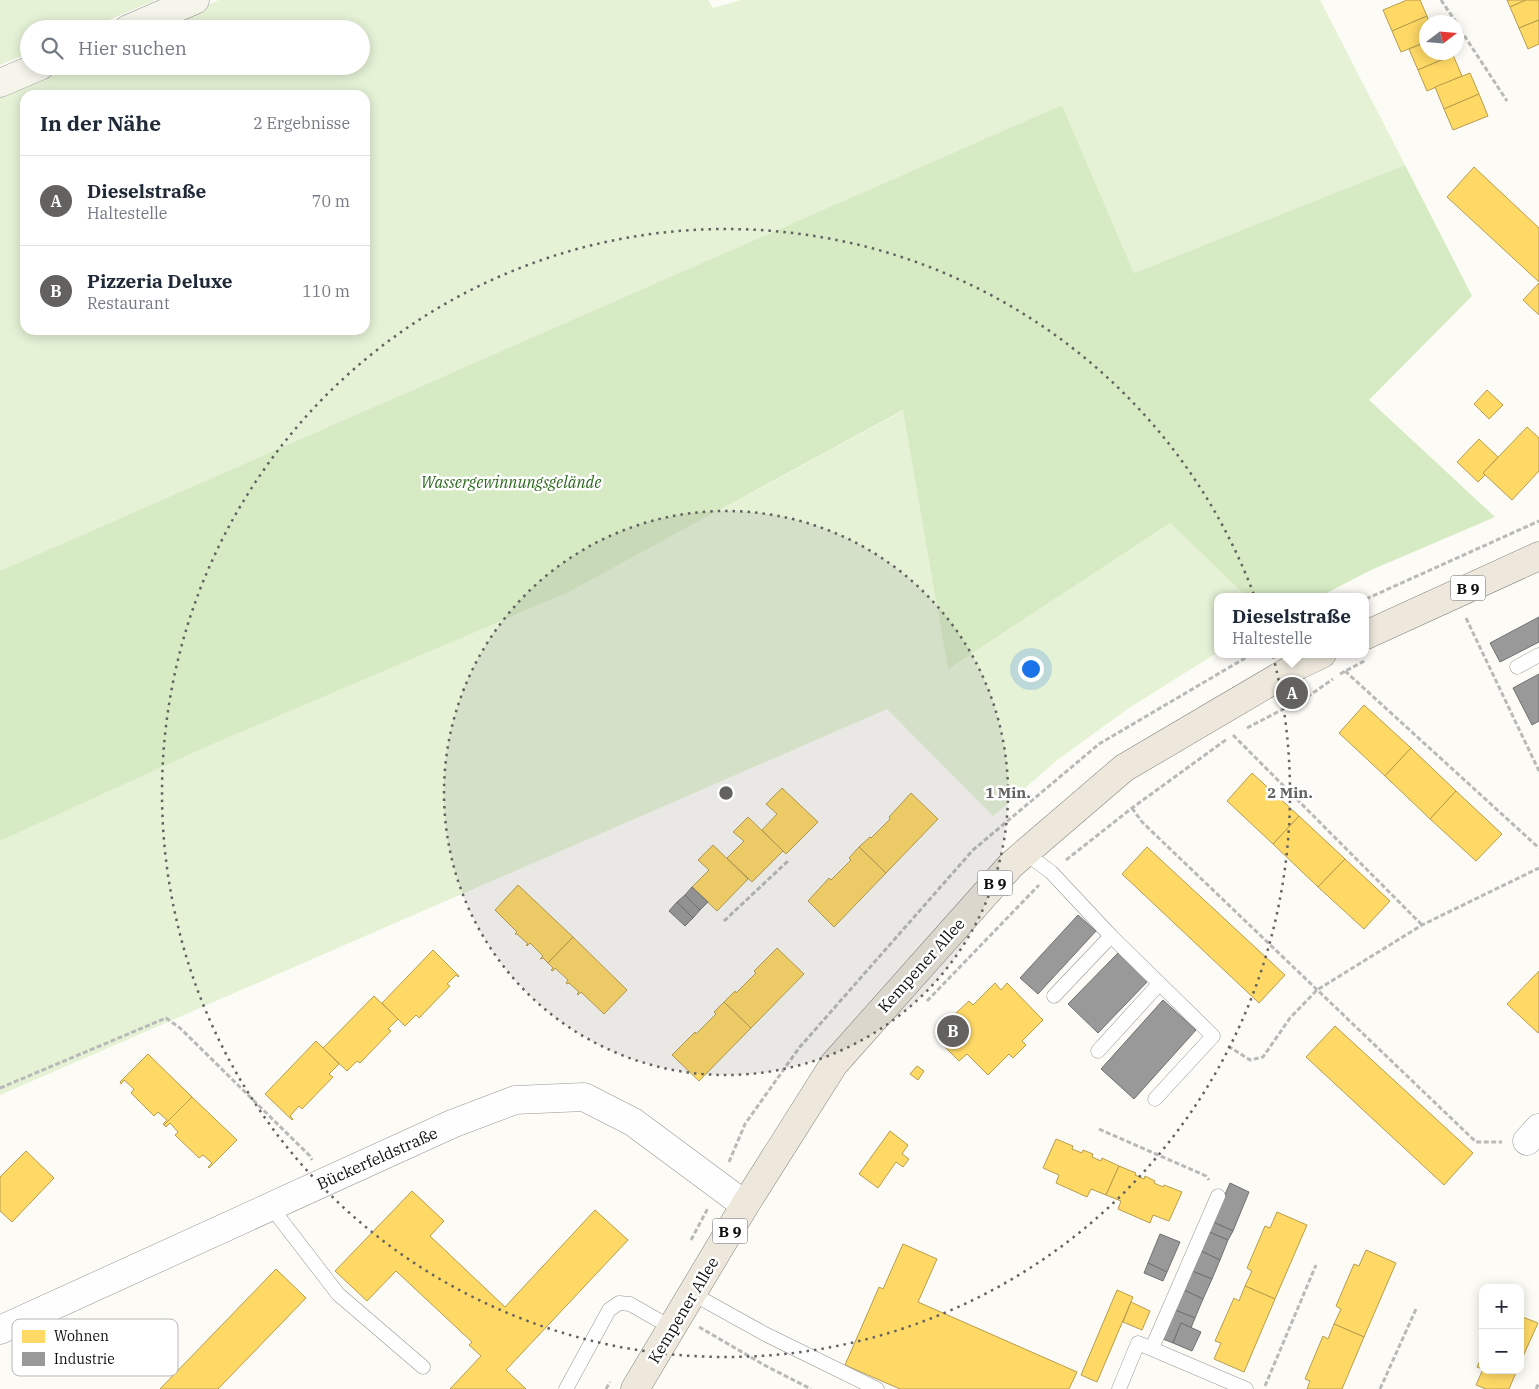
<!DOCTYPE html>
<html lang="de">
<meta charset="utf-8">
<style>
body{margin:0;font-family:"IBM Plex Serif",serif;background:#f2f2f3;color:#1f2937}
.controls{position:absolute;right:15px;bottom:15px;display:grid;overflow:hidden;border-radius:10px;box-shadow:0 2px 12px #0003}
.controls button{width:45px;height:45px;display:grid;place-items:center;padding:0;border:0;border-bottom:1px solid #e0e1e3;background:#fff;color:#1f2937;font:25px sans-serif}
.compass{position:absolute;left:1419px;top:15px;width:45px;height:45px;border-radius:50%;background:#fff;box-shadow:0 2px 12px #0003;rotate:74deg}
.you{position:absolute;left:1030px;top:668px;width:18px;height:18px;margin:-12px;border:4px solid #fff;border-radius:50%;background:#1a73e8;box-shadow:0 0 0 8px #1a73e833}
.badge{display:grid;place-items:center;width:32px;height:32px;border-radius:50%;background:#636260;color:#fff;font-size:16px;font-weight:700}
.pin{position:absolute;translate:-50% -50%;border:2px solid #fff;box-shadow:0 1px 5px #0006}
.popup{position:absolute;left:1214px;top:593px;width:155px;height:65px;box-sizing:border-box;display:grid;place-content:center;border-radius:10px;background:#fff;filter:drop-shadow(0 1px 4px #0005);font-size:16px;white-space:nowrap;color:#747a83}
.popup b{font-size:19px;color:#1f2937}
.popup::after{content:'';position:absolute;left:50%;top:100%;margin-left:-10px;border:10px solid transparent;border-top-color:#fff}
.list{margin:0;padding:0;list-style:none}
h2{display:flex;justify-content:space-between;align-items:center;height:65px;margin:0;padding:0 20px;font-size:21px}
h2 small{font-size:16px;font-weight:400;color:#747a83}
.list li{display:grid;grid-template-columns:32px 1fr auto;gap:15px;align-items:center;box-sizing:border-box;height:90px;padding:0 20px;border-top:1px solid #e0e1e3}
.list b{display:block;font-size:19px;white-space:nowrap}
.list p{margin:0;font-size:16px;white-space:nowrap;color:#747a83}
.list em{font-size:16px;font-style:normal;color:#747a83}
.icon{flex:none;width:28px;height:28px;fill:none;stroke:currentColor;stroke-width:2;stroke-linecap:round;stroke-linejoin:round}
.map{position:relative;flex:none;width:1539px;height:1389px;overflow:hidden}
.search{position:absolute;background:#fff;box-shadow:0 2px 12px #0003;left:20px;top:20px;width:350px;height:55px;display:flex;align-items:center;gap:12px;box-sizing:border-box;padding:0 18px;border-radius:28px;color:#747a83;font-size:19px}
.panel{position:absolute;background:#fff;box-shadow:0 2px 12px #0003;left:20px;top:90px;width:350px;height:245px;border-radius:15px}
.map>svg:first-child{display:block}
</style>
<div class="map">
<svg width="1539" height="1389" viewBox="0 0 1539 1389">
<rect width="100%" height="100%" fill="#fcfbf6"/>
<!-- green -->
<g fill="#e5f2d6" fill-rule="evenodd">
<path d="M0 0H156L87 29H29V53L0 65Z"/>
<path d="M219 0H708L713 8 741 0H1320L1405 165 1134 273 1062 105 0 571V93L62 66H361V29H151ZM25 95H365V330H25Z"/>
<path d="M904 410 948 668 1170 523 1247 597H1218V652L1129 708 1056 761 993 816 887 709 0 1095V841L206 747 569 592Z"/>
</g>
<!-- forest -->
<path fill="#d6eac3" d="M1062 105 1134 273 1405 165 1472 296 1369 400 1495 517 1371 570 1319 597H1247L1170 523 948 669 903 410 569 592 206 747 0 841V571Z"/>
<!-- homes -->
<g fill="#ffd966" stroke="#b79d4c">
<path d="M1407 0H1420L1427 16 1392 31 1383 10Z"/>
<path d="M1507 0H1526L1510 7Z"/>
<path d="M1526 0H1539V20L1519 28 1510 7Z"/>
<path d="M1427 16 1429 22H1426V42L1401 52 1392 31Z"/>
<path d="M1539 20V44L1528 49 1519 28Z"/>
<path d="M1426 42V52H1451L1453 55 1418 70 1409 49Z"/>
<path d="M1453 55 1462 76 1427 91 1418 70Z"/>
<path d="M1470 73 1479 94 1444 109 1435 87Z"/>
<path d="M1479 94 1488 116 1453 130 1444 109Z"/>
<path d="M1474 167 1539 228V282L1447 197Z"/>
<path d="M1539 283V315L1523 300Z"/>
<path d="M1487 390 1503 405 1489 419 1474 404Z"/>
<path d="M1527 427 1539 438V471L1512 500 1483 473Z"/>
<path d="M1479 439 1498 457 1483 473 1485 475 1478 482 1457 462Z"/>
<path d="M1364 705 1411 748 1385 776 1339 733Z"/>
<path d="M1411 748 1456 791 1430 819 1385 776Z"/>
<path d="M1252 773 1299 816 1273 844 1227 801Z"/>
<path d="M782 788 818 822 786 854 762 830 777 814 766 804Z"/>
<path d="M1456 791 1502 834 1476 861 1430 819Z"/>
<path d="M911 793 938 819 886 873 859 847 870 837 871 838 890 819 889 817Z"/>
<path d="M1299 816 1345 859 1318 887 1273 844Z"/>
<path d="M748 817 783 851 752 882 727 858 744 841 733 832Z"/>
<path d="M713 845 748 879 717 911 692 887 709 870 698 860Z"/>
<path d="M859 847 886 873 834 927 808 901 829 878 831 880 851 860 849 858Z"/>
<path d="M1147 847 1285 975 1259 1003 1122 874Z"/>
<path d="M1345 859 1390 901 1364 929 1318 887Z"/>
<path d="M518 885 573 937 548 963 543 958 540 959 543 956 530 943 527 946 526 945 528 944 517 934H515L517 932 495 910Z"/>
<path d="M573 937 627 990 604 1014 581 992 578 995 577 994 579 992 569 983 567 984 566 983 568 980 555 968 553 971 551 970 553 968 548 963Z"/>
<path d="M777 948 804 974 751 1028 724 1002 735 991 736 993 756 973 754 971Z"/>
<path d="M433 950 459 976 458 977 456 975 447 984 450 986 419 1018 416 1015 405 1026 382 1003Z"/>
<path d="M1539 971V1031L1538 1033 1507 1004Z"/>
<path d="M995 983 1001 990 1007 983 1043 1020 1022 1041 1026 1045 1013 1058 1009 1054 988 1075 967 1054 959 1061 938 1040 960 1018 955 1014 969 1001 973 1005Z"/>
<path d="M374 996 398 1019 388 1029 391 1031 360 1063 357 1061 347 1071 323 1048Z"/>
<path d="M724 1002 751 1028 699 1081 672 1055 695 1032 696 1034 716 1014 714 1012Z"/>
<path d="M1335 1026 1473 1153 1444 1185 1306 1057Z"/>
<path d="M316 1041 339 1064 329 1074 333 1077 302 1109 299 1106 290 1116 293 1119 292 1120 265 1094Z"/>
<path d="M148 1054 192 1097 164 1125 163 1124 167 1120 158 1112 154 1116 131 1093 134 1089 124 1080 121 1084 120 1082Z"/>
<path d="M917 1066 924 1071 918 1080 910 1074Z"/>
<path d="M192 1097 237 1140 209 1168 208 1167 212 1163 203 1155 199 1158 175 1135 178 1132 170 1123 166 1127 164 1125Z"/>
<path d="M890 1131 908 1145 902 1154 909 1159 903 1167 896 1162 878 1188 859 1174Z"/>
<path d="M1056 1139 1073 1146 1072 1149 1082 1153 1083 1150 1093 1154 1092 1157 1101 1161 1102 1158 1119 1166 1106 1195 1091 1189 1087 1197 1056 1183 1059 1175 1043 1168Z"/>
<path d="M26 1151 54 1178 12 1222 0 1211V1177Z"/>
<path d="M1119 1166 1136 1173 1135 1175 1144 1179 1145 1176 1155 1181 1154 1183 1163 1187 1164 1185 1182 1192 1169 1221 1153 1215 1150 1223 1118 1209 1121 1201 1106 1195Z"/>
<path d="M412 1191 444 1221 430 1236 505 1307 595 1210 628 1240 506 1370 526 1389H450L481 1356 469 1345 472 1342 396 1271 367 1301 335 1271Z"/>
<path d="M1277 1212 1307 1225 1275 1299 1245 1286 1252 1271 1247 1268 1265 1226 1270 1228Z"/>
<path d="M903 1244 937 1259 918 1302 1077 1372 1069 1389H900L845 1365 879 1287 883 1289Z"/>
<path d="M1366 1250 1396 1263 1364 1337 1334 1324 1341 1309 1336 1306 1354 1264 1359 1266Z"/>
<path d="M276 1269 306 1298 218 1389H160Z"/>
<path d="M1245 1286 1275 1299 1244 1372 1214 1359 1221 1343 1215 1341 1234 1298 1239 1301Z"/>
<path d="M1117 1290 1133 1297 1097 1382 1081 1375Z"/>
<path d="M1131 1302 1150 1311 1142 1330 1123 1322Z"/>
<path d="M1520 1316 1538 1323 1520 1363Z"/>
<path d="M1334 1324 1364 1337 1342 1389H1307L1310 1381 1305 1379 1323 1336 1328 1339Z"/>
<path d="M1483 1354V1369L1477 1367Z"/>
<path d="M1483 1369V1370H1517L1509 1389H1486L1476 1385Z"/>
</g>
<!-- industry -->
<g fill="#999" stroke="#707070">
<path d="M1539 617V642L1500 662 1490 643Z"/>
<path d="M1539 674V721L1532 725 1513 688Z"/>
<path d="M692 887 708 902 700 910 685 895Z"/>
<path d="M685 895 700 910 693 918 677 902Z"/>
<path d="M677 902 693 918 685 926 669 911Z"/>
<path d="M1078 915 1096 931 1038 994 1020 978Z"/>
<path d="M1118 953 1148 981 1098 1033 1068 1004Z"/>
<path d="M1163 1000 1196 1030 1134 1099 1101 1069Z"/>
<path d="M1230 1183 1249 1192 1233 1231 1213 1222Z"/>
<path d="M1213 1222 1233 1231 1228 1240 1209 1232Z"/>
<path d="M1209 1232 1228 1240 1220 1260 1201 1251Z"/>
<path d="M1160 1234 1180 1242 1167 1272 1148 1263Z"/>
<path d="M1201 1251 1220 1260 1212 1279 1192 1271Z"/>
<path d="M1148 1263 1167 1272 1163 1281 1144 1273Z"/>
<path d="M1192 1271 1212 1279 1203 1299 1184 1290Z"/>
<path d="M1184 1290 1203 1299 1195 1318 1175 1310Z"/>
<path d="M1175 1310 1195 1318 1191 1328 1181 1323 1173 1343 1163 1339Z"/>
<path d="M1181 1323 1201 1332 1192 1351 1173 1343Z"/>
</g>
<g fill="none" stroke-linecap="round" stroke-linejoin="round">
<!-- lane casing -->
<g stroke="#969694" stroke-width="15">
<g id="lane">
<path d="M1517 667 1539 655"/>
<path d="M1025 853 1051 872 1111 936 1213 1036 1155 1099"/>
<path d="M1054 996 1111 936"/>
<path d="M1098 1051 1159 984"/>
<path d="M271 1207 338 1294 423 1367"/>
<path d="M693 1294 765 1334 877 1389"/>
<path d="M1152 1348 1218 1196"/>
<path d="M566 1389 609 1310 619 1303 630 1304 672 1328"/>
<path d="M1119 1389 1138 1343 1246 1389"/>
</g>
</g>
<!-- street casing -->
<g stroke="#969694" stroke-width="29">
<g id="street">
<path d="M1527 1141 1539 1128"/>
<path d="M0 1330 452 1124 515 1100 584 1097 633 1122 745 1205"/>
</g>
</g>
<!-- secondary casing -->
<g stroke="#8d8c8a" stroke-width="29">
<g id="secondary">
<path d="M128 29 195 0"/>
<path d="M0 83 40 66"/>
</g>
</g>
<!-- primary casing -->
<g stroke="#848381" stroke-width="29">
<g id="primary">
<path d="M1366 635 1539 556"/>
<path d="M635 1389 745 1205 834 1064 1011 865 1124 768 1299 665 1322 654"/>
</g>
</g>
<!-- path -->
<g stroke="#b9b9b8" stroke-width="3" stroke-dasharray="5 2.5" stroke-linecap="butt">
<path d="M1441 0 1456 22"/>
<path d="M1456 23 1507 101"/>
<path d="M1366 599 1539 521"/>
<path d="M1466 618 1539 771"/>
<path d="M1345 671 1539 848"/>
<path d="M1340 674 1366 660"/>
<path d="M1247 728 1310 695 1333 679"/>
<path d="M1233 735 1422 925"/>
<path d="M1132 808 1142 822 1476 1142H1502"/>
<path d="M1066 860 1132 808 1227 739"/>
<path d="M724 921 789 860"/>
<path d="M927 1001 1039 885"/>
<path d="M1228 1046 1250 1060 1263 1057 1290 1018 1317 990 1422 925 1539 868"/>
<path d="M0 1088 166 1018 180 1028 310 1156 312 1160"/>
<path d="M1099 1129 1206 1176 1209 1180"/>
<path d="M729 1162 745 1124 799 1048 973 850 1099 744 1252 654"/>
<path d="M691 1240 708 1208"/>
<path d="M699 1327 766 1366 811 1389"/>
<path d="M1265 1386 1316 1265"/>
<path d="M606 1389 610 1382"/>
<path d="M1380 1389 1416 1309"/>
<path d="M1536 1389 1539 1383"/>
</g>
<!-- lane -->
<use href="#lane" stroke="#fffefe" stroke-width="14"/>
<!-- street -->
<use href="#street" stroke="#fffefe" stroke-width="28"/>
<!-- secondary -->
<use href="#secondary" stroke="#f6f5eb" stroke-width="28"/>
<!-- primary -->
<use href="#primary" stroke="#ede8db" stroke-width="28"/>
</g>
<!-- distance rings -->
<circle cx="726" cy="793" r="282" fill="#636260" fill-opacity=".12"/>
<g fill="none" stroke="#636260" stroke-width="2.5" stroke-dasharray="2.5 5">
<circle cx="726" cy="793" r="282"/>
<circle cx="726" cy="793" r="564"/>
</g>
<g text-anchor="middle" dominant-baseline="central" stroke-width="5" stroke-linejoin="round" paint-order="stroke">
<!-- shield labels -->
<g fill="#fff" stroke="#585858" stroke-width="1">
<rect x="1450.5" y="575.5" width="35" height="25" rx="4"/>
<rect x="977.5" y="870.5" width="35" height="25" rx="4"/>
<rect x="712.5" y="1218.5" width="35" height="25" rx="4"/>
</g>
<g font-size="15" font-weight="bold" fill="#101010">
<text x="1468" y="588">B 9</text>
<text x="995" y="883">B 9</text>
<text x="730" y="1231">B 9</text>
</g>
<!-- park labels -->
<g font-size="16" font-style="italic" fill="#2d6a1e" stroke="#fff">
<text x="511" y="482">Wassergewinnungsgelände</text>
</g>
<!-- street labels -->
<g font-size="16" fill="#101010" stroke="#fff">
<text transform="translate(921 965) rotate(-48)">Kempener Allee</text>
<text transform="translate(377 1158) rotate(-24)">Bückerfeldstraße</text>
<text transform="translate(683 1310) rotate(-59)">Kempener Allee</text>
</g>
</g>
<!-- legend -->
<rect x="12" y="1319" width="166" height="57" rx="8" fill="#fff" stroke="#b7b7b7" stroke-width="1"/>
<rect x="22" y="1330" width="23" height="13" fill="#ffd966"/>
<rect x="22" y="1352" width="23" height="14" fill="#999"/>
<g font-size="14" fill="#101010">
<text x="54" y="1341">Wohnen</text>
<text x="54" y="1364">Industrie</text>
</g>
<circle cx="726" cy="793" r="8" fill="#636260" stroke="#fff" stroke-width="2.5"/>
<g font-size="15" text-anchor="middle" font-weight="bold" fill="#636260" stroke="#fff" stroke-width="5" stroke-linejoin="round" paint-order="stroke">
<text x="1008" y="798">1 Min.</text>
<text x="1290" y="798">2 Min.</text>
</g>
</svg>
<div class="controls">
<button>+</button>
<button>−</button>
</div>
<svg class="compass" viewBox="-18 -18 36 36"><path d="M0-13l5 13h-10z" fill="#e53935"/><path d="M0 13l5-13h-10z" fill="#747a83"/></svg>
<div class="you"></div>
<div class="pin badge" style="left:1292px;top:693px">A</div>
<div class="popup"><b>Dieselstraße</b>Haltestelle</div>
<div class="pin badge" style="left:953px;top:1031px">B</div>
<div class="search"><svg class="icon" aria-label="search" viewBox="0 0 24 24"><circle cx="10" cy="10" r="6"/><path d="M15 15l6 6"/></svg>Hier suchen</div>
<section class="panel">
<h2>In der Nähe<small>2 Ergebnisse</small></h2>
<ul class="list">
<li><span class="badge">A</span><div><b>Dieselstraße</b><p>Haltestelle</p></div><em>70 m</em></li>
<li><span class="badge">B</span><div><b>Pizzeria Deluxe</b><p>Restaurant</p></div><em>110 m</em></li>
</ul>
</section>
</div>
